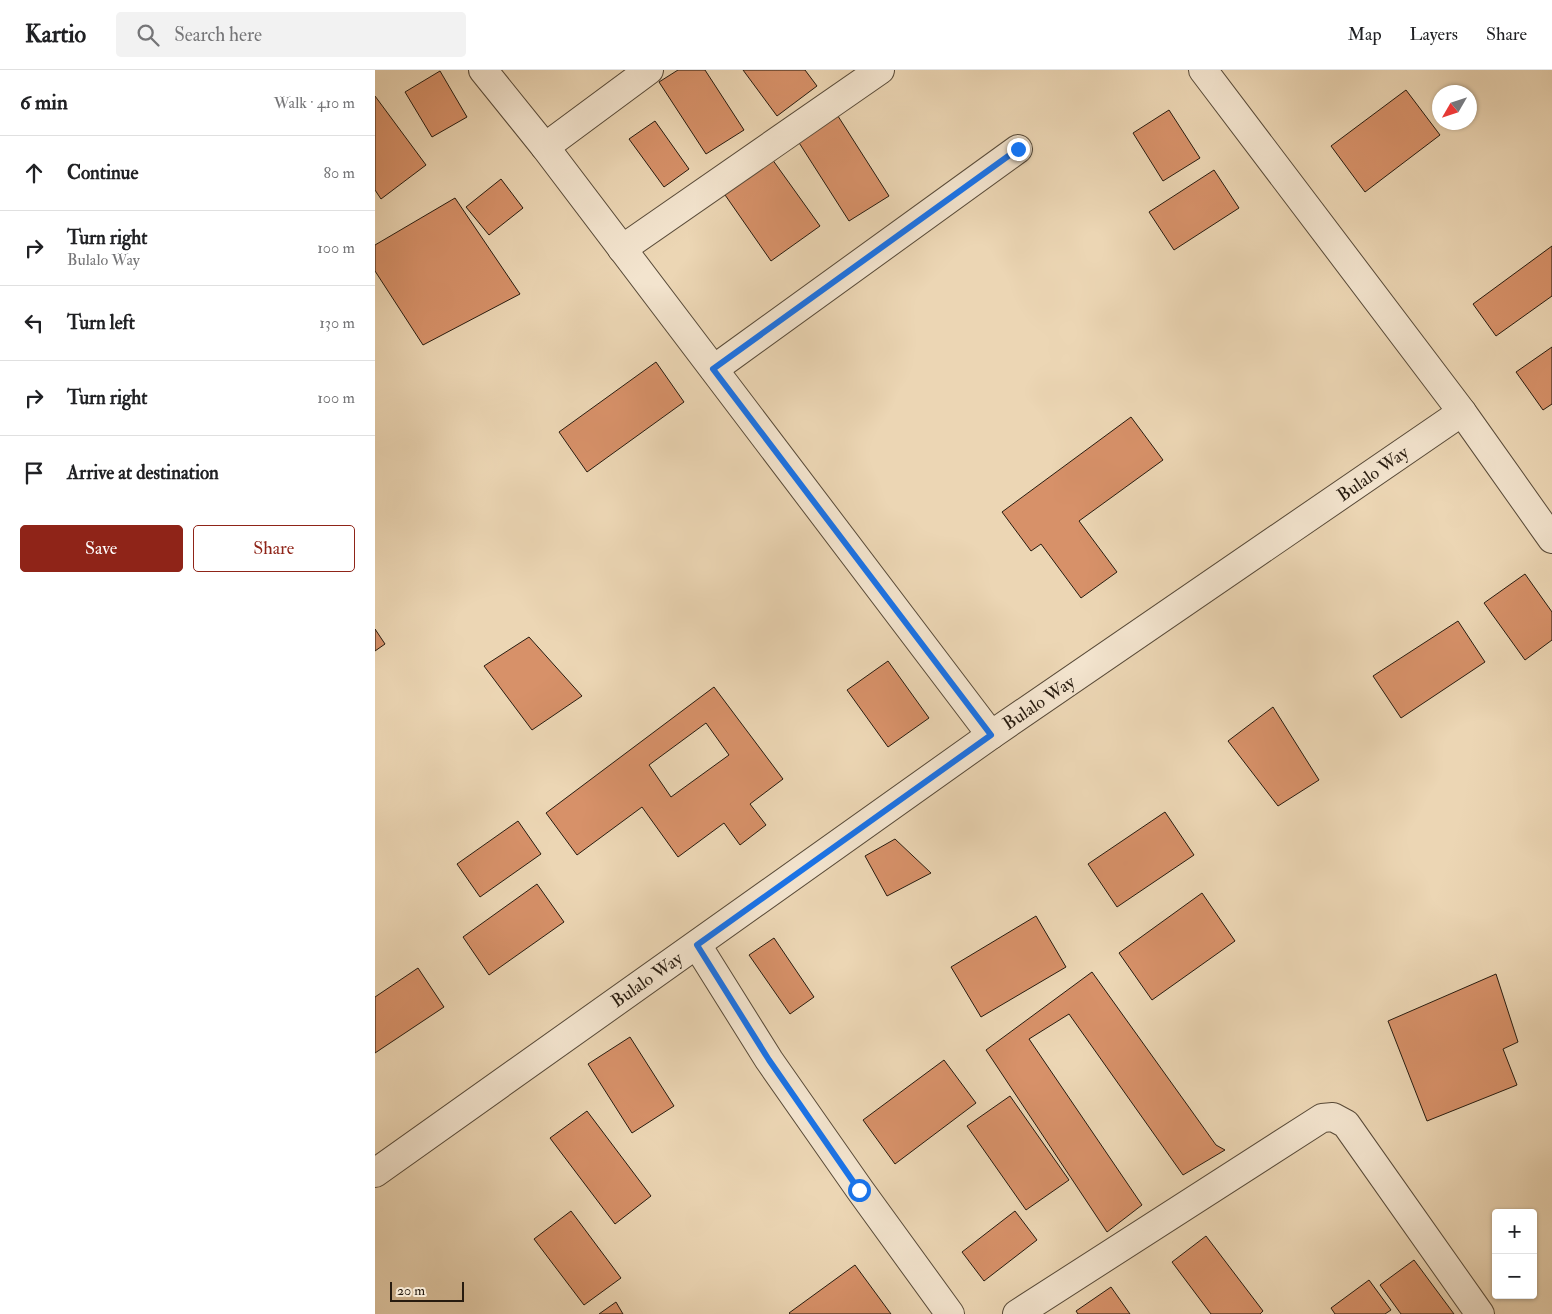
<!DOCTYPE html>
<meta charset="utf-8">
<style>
body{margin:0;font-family:"IM FELL Double Pica",serif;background:#f2f2f2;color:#202124}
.controls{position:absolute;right:15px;bottom:15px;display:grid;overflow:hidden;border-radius:5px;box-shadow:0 1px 4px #0004}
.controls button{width:45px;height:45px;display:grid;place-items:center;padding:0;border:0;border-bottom:1px solid #e0e0e0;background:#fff;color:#202124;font:25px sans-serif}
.compass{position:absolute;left:1057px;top:15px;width:45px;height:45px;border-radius:50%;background:#fff;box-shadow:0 1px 4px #0004;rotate:231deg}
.scale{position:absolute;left:15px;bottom:12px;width:74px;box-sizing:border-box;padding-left:5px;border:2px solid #271b0f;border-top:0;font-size:14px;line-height:18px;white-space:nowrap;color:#271b0f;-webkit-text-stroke:4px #f3e4ce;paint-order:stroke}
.stop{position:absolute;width:15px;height:15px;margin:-11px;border:4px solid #1a73e8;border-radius:50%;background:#fff}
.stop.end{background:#1a73e8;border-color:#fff;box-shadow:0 1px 5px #0008}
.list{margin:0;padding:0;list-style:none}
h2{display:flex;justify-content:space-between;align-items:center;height:65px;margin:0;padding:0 20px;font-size:21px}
h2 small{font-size:16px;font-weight:400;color:#757577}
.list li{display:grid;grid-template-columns:32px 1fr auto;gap:15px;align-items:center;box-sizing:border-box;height:75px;padding:0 20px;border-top:1px solid #e0e0e0}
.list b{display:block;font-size:19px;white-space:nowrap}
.list p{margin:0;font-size:16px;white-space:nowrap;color:#757577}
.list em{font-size:16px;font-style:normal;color:#757577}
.actions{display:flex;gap:10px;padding:15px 20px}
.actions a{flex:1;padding:11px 0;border:1px solid #8f2418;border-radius:5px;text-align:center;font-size:18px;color:#8f2418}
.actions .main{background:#8f2418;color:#fff}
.icon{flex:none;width:28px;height:28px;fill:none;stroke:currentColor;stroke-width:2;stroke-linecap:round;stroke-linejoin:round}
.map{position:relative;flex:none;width:1177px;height:1244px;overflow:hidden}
header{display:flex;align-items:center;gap:30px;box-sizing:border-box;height:70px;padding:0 25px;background:#fff;border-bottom:1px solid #e0e0e0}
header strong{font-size:24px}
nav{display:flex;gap:28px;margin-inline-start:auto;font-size:18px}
.search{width:350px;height:45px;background:#f2f2f2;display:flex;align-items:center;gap:12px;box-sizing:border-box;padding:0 18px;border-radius:5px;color:#757577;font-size:19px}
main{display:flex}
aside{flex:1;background:#fff}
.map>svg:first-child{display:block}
</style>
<header>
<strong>Kartio</strong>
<div class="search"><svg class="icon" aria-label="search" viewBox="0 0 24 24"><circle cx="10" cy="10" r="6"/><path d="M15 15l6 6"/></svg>Search here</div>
<nav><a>Map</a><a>Layers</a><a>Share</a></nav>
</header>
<main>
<aside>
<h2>6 min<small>Walk · 410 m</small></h2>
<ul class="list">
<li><svg class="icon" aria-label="ahead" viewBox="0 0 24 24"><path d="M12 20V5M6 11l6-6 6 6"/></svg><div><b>Continue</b></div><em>80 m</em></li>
<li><svg class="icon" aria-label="right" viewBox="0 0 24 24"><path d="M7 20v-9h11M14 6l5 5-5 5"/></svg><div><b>Turn right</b><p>Bulalo Way</p></div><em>100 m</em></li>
<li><svg class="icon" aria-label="left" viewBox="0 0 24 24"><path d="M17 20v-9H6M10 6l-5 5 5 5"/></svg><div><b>Turn left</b></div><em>130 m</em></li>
<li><svg class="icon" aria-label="right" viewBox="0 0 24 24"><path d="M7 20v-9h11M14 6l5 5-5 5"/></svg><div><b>Turn right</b></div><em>100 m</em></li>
<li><svg class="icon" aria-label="arrive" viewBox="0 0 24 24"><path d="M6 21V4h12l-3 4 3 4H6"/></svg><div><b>Arrive at destination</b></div></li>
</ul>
<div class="actions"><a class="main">Save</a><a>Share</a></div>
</aside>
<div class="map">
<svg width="1177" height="1244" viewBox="0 0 1177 1244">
<rect width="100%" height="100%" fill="#ecd6b4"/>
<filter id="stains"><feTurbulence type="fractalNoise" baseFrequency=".004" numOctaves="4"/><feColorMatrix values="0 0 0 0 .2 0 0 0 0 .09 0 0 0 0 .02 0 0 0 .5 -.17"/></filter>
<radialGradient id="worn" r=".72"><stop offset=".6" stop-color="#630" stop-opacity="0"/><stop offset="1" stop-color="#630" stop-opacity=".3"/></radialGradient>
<!-- building -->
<g fill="#d79169" stroke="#271b0f" fill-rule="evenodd">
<path d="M303 0H330L369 60 331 84 284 12Z"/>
<path d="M368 0H430L442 16 402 46Z"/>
<path d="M65 1 92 47 57 67 30 22Z"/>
<path d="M1031 20 1065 65 990 122 956 76Z"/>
<path d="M0 26 51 95 6 129 0 120Z"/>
<path d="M794 40 825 88 788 111 758 63Z"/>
<path d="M461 43 514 126 474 151 421 68Z"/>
<path d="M280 51 314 99 289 117 254 69Z"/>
<path d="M397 89 445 156 396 191 348 122Z"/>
<path d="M839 100 864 138 799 180 774 142Z"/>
<path d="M126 109 148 138 114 165 91 137Z"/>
<path d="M80 128 145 224 48 275 0 201V175Z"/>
<path d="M1177 176V226L1121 266 1098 234Z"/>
<path d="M1177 277V334L1168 340 1141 302Z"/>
<path d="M281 292 309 332 212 402 184 362Z"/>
<path d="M756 347 788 390 704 451 742 502 706 528 666 474 656 481 627 442Z"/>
<path d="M1150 504 1177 542V570L1150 590 1109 533Z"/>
<path d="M1083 551 1110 592 1026 648 998 606Z"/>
<path d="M0 559 10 574 0 581Z"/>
<path d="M154 567 207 626 157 660 109 596Z"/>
<path d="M513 591 554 648 513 677 472 620Z"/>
<path d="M339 617 408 709 375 734 391 755 365 775 349 753 303 787 267 737 202 785 171 743ZM331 653 354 685 296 727 274 695Z"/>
<path d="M898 637 944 710 903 736 853 671Z"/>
<path d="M790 742 819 785 742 837 713 794Z"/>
<path d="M143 751 166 784 105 827 82 794Z"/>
<path d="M520 769 556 803 512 826 490 786Z"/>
<path d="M162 814 189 852 114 905 88 867Z"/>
<path d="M827 823 860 871 777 930 744 883Z"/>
<path d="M661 846 691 897 606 947 576 897Z"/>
<path d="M399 868 439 927 415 944 374 885Z"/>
<path d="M43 898 69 937 0 983V927Z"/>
<path d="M717 902 841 1075 850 1080 808 1105 694 944 654 969 767 1135 732 1162 611 980Z"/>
<path d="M1121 904 1143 972 1128 979 1142 1015 1052 1051 1013 951Z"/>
<path d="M255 967 299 1036 257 1063 213 994Z"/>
<path d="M569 990 601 1033 520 1094 488 1050Z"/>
<path d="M635 1026 694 1110 651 1140 592 1056Z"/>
<path d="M212 1041 276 1126 240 1154 175 1068Z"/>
<path d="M196 1141 246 1208 209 1235 159 1169Z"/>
<path d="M640 1141 662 1170 609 1211 587 1182Z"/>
<path d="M831 1166 888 1241 885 1244H836L797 1192Z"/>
<path d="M1039 1190 1079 1244H1026L1005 1215Z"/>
<path d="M480 1195 516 1244H415L414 1243Z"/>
<path d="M994 1210 1016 1240 1010 1244H960L956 1238Z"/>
<path d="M736 1217 755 1244H703L701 1241Z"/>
<path d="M241 1232 248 1244H224Z"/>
</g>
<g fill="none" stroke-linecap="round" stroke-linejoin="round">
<!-- minor casing -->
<g stroke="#584a38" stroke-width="30">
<g id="minor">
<path d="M108 0 170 77 616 665"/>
<path d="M828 0 1087 342 1177 469"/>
<path d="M170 77 274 0"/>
<path d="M247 179 505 0"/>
<path d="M339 299 643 79"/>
<path d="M322 875 394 990 485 1120 575 1244"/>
<path d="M0 1103 616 665 1087 342"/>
<path d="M642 1244 947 1048 958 1047 971 1054 1105 1244"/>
</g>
</g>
<!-- minor -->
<use href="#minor" stroke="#f3e4ce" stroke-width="28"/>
</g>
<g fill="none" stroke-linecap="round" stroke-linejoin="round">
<!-- route -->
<path stroke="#1a73e8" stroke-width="6" d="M484 1120 394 990 322 875 616 665 338 299 643 79"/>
</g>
<g text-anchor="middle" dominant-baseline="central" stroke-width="4.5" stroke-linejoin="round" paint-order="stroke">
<!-- street labels -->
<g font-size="18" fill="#271b0f" stroke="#f3e4ce">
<text transform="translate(998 404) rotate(-35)">Bulalo Way</text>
<text transform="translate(664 633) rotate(-34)">Bulalo Way</text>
<text transform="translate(272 910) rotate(-35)">Bulalo Way</text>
</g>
</g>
<rect width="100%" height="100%" filter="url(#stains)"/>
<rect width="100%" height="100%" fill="url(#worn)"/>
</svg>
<div class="controls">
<button>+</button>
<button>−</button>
</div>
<svg class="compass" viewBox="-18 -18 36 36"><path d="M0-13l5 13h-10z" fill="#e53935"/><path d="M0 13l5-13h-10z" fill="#757577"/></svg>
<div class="scale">20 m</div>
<div class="stop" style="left:484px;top:1120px"></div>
<div class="stop end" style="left:643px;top:79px"></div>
</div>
</main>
